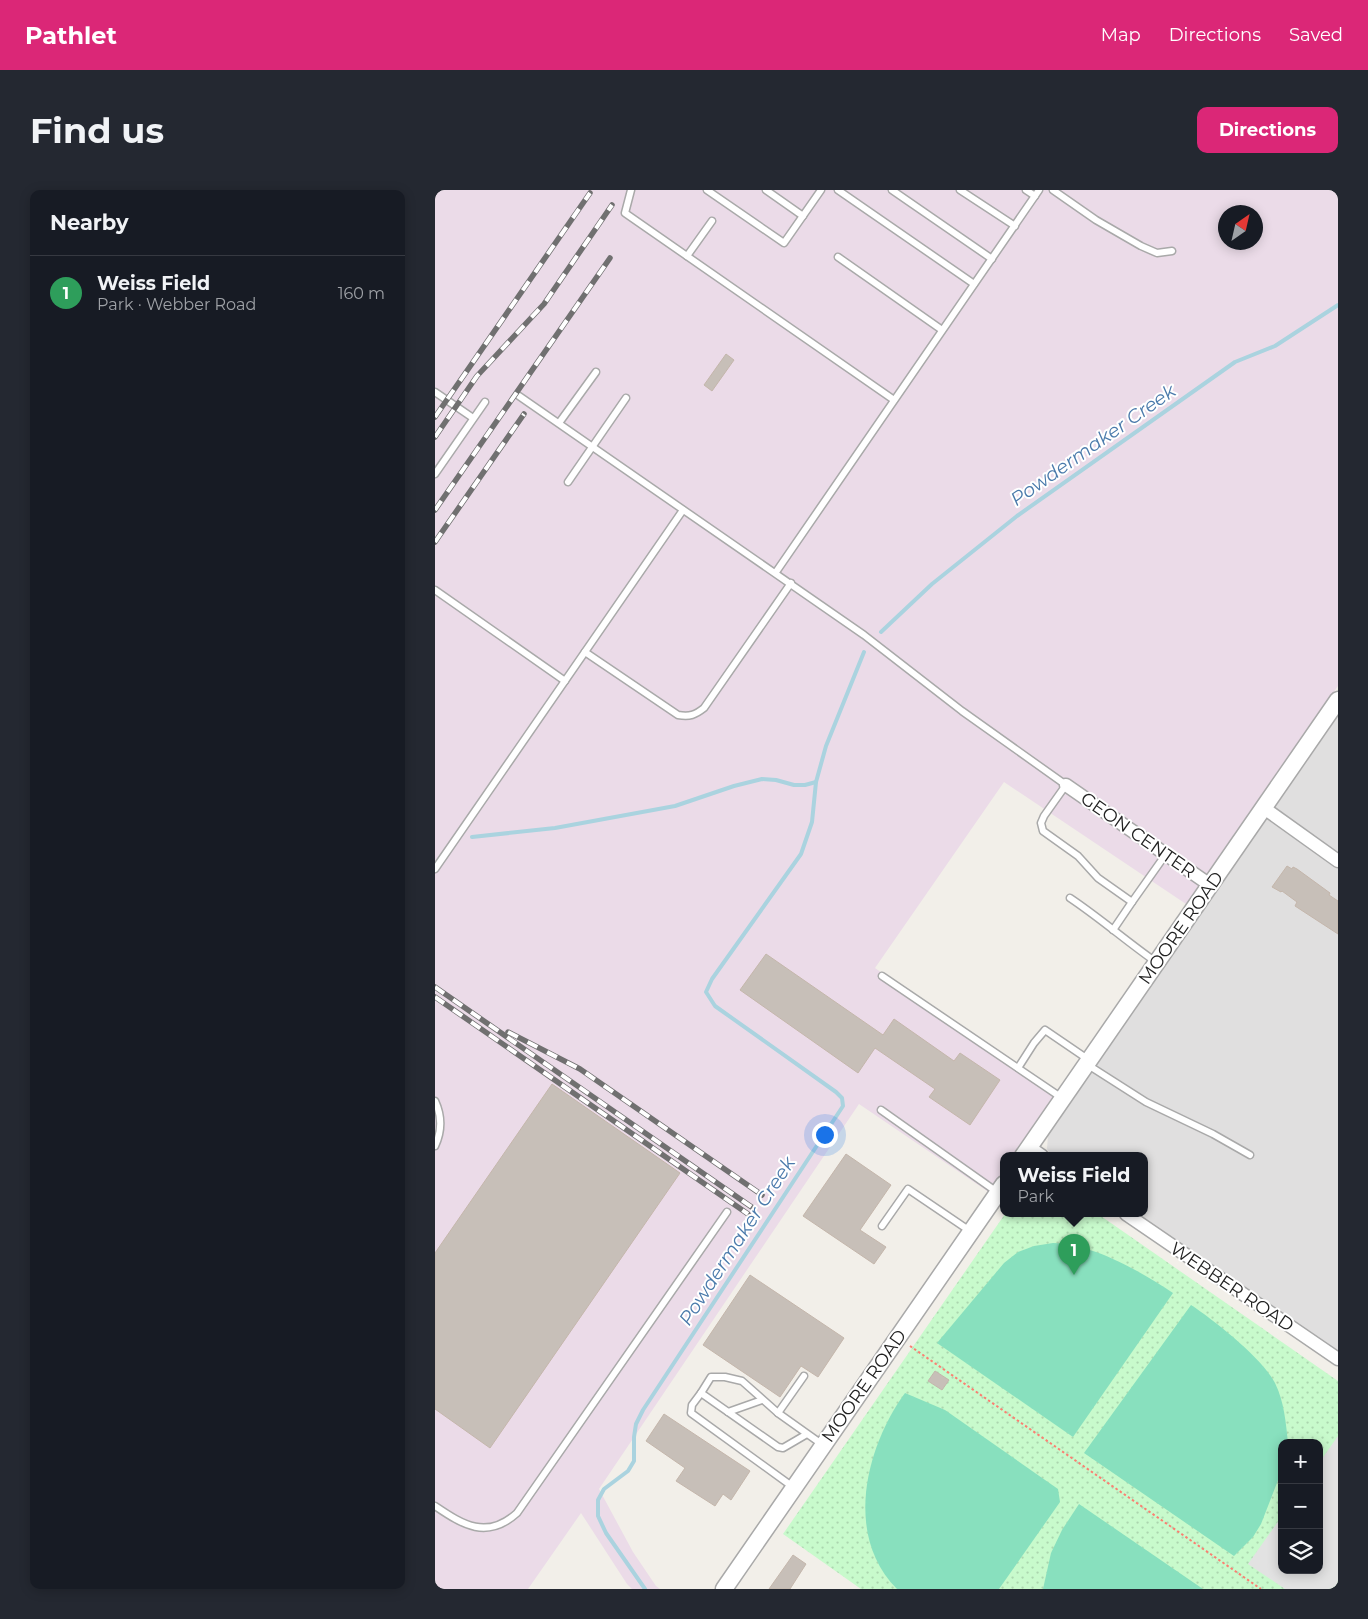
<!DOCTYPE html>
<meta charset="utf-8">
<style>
body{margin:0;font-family:Montserrat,sans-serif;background:#242831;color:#f1f3f6}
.controls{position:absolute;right:15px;bottom:15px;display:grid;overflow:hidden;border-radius:10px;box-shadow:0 2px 12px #0003}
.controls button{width:45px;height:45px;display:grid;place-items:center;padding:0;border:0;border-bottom:1px solid #363941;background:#171b24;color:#f1f3f6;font:25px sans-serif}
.compass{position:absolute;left:783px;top:15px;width:45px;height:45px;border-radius:50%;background:#171b24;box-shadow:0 2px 12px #0003;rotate:34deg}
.you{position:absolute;left:389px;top:944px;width:18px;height:18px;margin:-12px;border:4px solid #fff;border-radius:50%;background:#1a73e8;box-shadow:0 0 0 8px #1a73e833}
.badge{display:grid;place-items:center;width:32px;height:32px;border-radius:50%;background:#db2777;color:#fff;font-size:16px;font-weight:700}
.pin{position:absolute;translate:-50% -41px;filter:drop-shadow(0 1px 2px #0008)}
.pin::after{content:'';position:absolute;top:26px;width:18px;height:15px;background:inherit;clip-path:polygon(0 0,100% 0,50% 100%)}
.popup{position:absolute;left:565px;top:962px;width:148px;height:65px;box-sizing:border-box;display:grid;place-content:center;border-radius:10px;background:#171b24;filter:drop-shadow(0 1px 4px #0005);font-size:16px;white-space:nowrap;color:#9ea1a6}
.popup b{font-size:19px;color:#f1f3f6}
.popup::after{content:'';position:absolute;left:50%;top:100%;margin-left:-10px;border:10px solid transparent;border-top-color:#171b24}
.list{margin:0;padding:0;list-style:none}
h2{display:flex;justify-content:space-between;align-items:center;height:65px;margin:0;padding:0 20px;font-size:21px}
h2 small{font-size:16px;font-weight:400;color:#9ea1a6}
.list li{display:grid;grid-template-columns:32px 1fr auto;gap:15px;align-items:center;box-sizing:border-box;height:75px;padding:0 20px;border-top:1px solid #363941}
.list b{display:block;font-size:19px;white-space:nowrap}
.list p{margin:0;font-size:16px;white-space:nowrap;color:#9ea1a6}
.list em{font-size:16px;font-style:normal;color:#9ea1a6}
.icon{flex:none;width:28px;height:28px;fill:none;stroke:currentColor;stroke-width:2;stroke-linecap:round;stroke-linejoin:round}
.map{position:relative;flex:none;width:903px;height:1399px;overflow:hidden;border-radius:10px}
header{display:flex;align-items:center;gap:30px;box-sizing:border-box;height:70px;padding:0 25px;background:#db2777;color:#fff}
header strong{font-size:24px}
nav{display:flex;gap:28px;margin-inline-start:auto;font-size:18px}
.intro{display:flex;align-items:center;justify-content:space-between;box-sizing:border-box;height:120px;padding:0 30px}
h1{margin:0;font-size:35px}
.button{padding:12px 22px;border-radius:10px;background:#db2777;color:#fff;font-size:18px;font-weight:700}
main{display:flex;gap:30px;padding:0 30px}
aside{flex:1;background:#171b24;border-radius:10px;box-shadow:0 2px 12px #0003}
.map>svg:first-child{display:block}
</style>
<header>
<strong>Pathlet</strong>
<nav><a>Map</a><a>Directions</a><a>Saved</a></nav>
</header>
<div class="intro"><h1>Find us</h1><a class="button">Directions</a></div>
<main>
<aside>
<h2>Nearby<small></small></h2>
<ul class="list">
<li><span class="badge" style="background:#2e9e5b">1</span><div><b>Weiss Field</b><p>Park · Webber Road</p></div><em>160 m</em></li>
</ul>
</aside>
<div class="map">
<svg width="903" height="1399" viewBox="0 0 903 1399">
<defs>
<pattern id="park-dots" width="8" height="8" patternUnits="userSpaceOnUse" patternTransform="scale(1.25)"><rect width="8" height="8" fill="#c8facc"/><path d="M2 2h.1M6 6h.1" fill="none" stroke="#acd6af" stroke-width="1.8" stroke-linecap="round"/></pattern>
</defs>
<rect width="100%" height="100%" fill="#f2efe9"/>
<!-- residential -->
<path fill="#e0dfdf" d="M903 523V1164L700 1024H709V966H617L612 959 613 945 617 938Z"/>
<!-- industrial -->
<path fill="#ebdbe8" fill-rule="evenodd" d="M0 0H903V496L751 714 569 592 440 778 623 904 580 966H569V982L555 1003 424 914 164 1299 198 1362 221 1396 225 1399H197L192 1394 146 1323 93 1399H0ZM791 22H821V52H791Z"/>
<!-- park -->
<path fill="url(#park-dots)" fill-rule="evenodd" d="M570 1024H663L903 1191V1399H426L348 1344ZM847 1253H884V1380H847Z"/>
<!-- pitch -->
<g fill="#88e0be">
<path d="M618 1053C658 1054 705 1081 738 1103L638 1247 502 1153 569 1073 583 1062 599 1056Z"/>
<path d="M756 1115C779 1130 828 1169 840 1193 849 1211 851 1233 853 1253H847V1280L826 1334 818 1347 799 1366 649 1263Z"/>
<path d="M470 1203 510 1220 623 1299 625 1312 564 1399H462C409 1346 430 1258 470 1203Z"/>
<path d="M644 1314 768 1399H608L616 1363 627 1340Z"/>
</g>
<!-- parking -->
<path fill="#e2e2e2" d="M903 1246V1399H850L813 1374 847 1326V1380H884V1273Z"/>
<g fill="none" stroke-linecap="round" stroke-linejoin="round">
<!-- stream -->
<g stroke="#aad3df" stroke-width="4">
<path d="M446 442 497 394 582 326 800 172 840 156 903 115"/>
<path d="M37 647 120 638 240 616 299 596 327 589 341 590 359 595H370L381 592"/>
<path d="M210 1399 171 1343 163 1326V1310L169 1299 193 1281 199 1271V1247L201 1234 208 1220 408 916 407 908 401 902 280 816 271 802 277 789 366 664 377 632 381 592 391 556 429 462"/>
</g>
</g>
<!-- building -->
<g fill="#c7bfb8" stroke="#c4b6ab">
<path d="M291 164 299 170 277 201 269 195Z"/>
<path d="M852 676 857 679 858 677 862 679 895 703 894 705 903 711V744L860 716 862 712 847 701 846 702 837 697Z"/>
<path d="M331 764 448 845 459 829 519 871 525 863 565 890 535 935 494 907 500 899 440 858 423 883 305 800Z"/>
<path d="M117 894 245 983 55 1258 0 1219V1063Z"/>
<path d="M411 964 456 995 425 1040 451 1057 439 1074 368 1026Z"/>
<path d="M315 1085 409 1148 383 1187 366 1176 345 1207 268 1155Z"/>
<path d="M500 1181 514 1190 507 1200 493 1191Z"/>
<path d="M229 1224 315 1281 296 1310 288 1304 280 1316 241 1291 250 1278 211 1251Z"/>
<path d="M358 1365 371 1374 355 1399H334Z"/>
</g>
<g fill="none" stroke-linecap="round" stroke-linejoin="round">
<!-- service casing -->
<g stroke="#a9a9a9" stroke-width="9">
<g id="service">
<path d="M196 0 190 23 459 210"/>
<path d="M272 0 349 53 386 0"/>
<path d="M331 0 368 26"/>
<path d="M403 0 539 94"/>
<path d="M457 0 557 69"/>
<path d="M525 0 580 36"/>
<path d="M591 0 600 6"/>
<path d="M618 0 661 30 706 56 722 63 737 61"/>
<path d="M252 66 277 31"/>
<path d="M403 67 507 140"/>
<path d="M0 202 38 228"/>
<path d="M84 206 429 445 527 521 631 595 609 626 606 633 608 641 643 666 663 688 697 712 731 664"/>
<path d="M124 233 161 182"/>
<path d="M0 284 50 212"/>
<path d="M133 292 191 208"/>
<path d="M341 382 604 0"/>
<path d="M0 400 130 491"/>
<path d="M150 462 243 525C255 527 260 525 269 518L356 393"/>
<path d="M0 679 248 320"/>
<path d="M635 708C665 728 691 751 721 772"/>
<path d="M678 740 697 712"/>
<path d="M447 786 627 908"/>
<path d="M653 875 711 912 778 944 815 965"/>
<path d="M583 878 599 853 610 840 654 870"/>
<path d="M0 911C7 926 7 941 0 956"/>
<path d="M446 920 562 1002"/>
<path d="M447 1036 473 999 535 1041"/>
<path d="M266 1203 257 1215 256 1223 358 1297"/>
<path d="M293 1222 327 1210"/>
<path d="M343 1223 369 1186"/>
<path d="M372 1244 348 1258 343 1257 266 1203 276 1187H290L307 1191 343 1223 388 1255"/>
<path d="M0 1316C28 1335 52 1350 82 1323L292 1022"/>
</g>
</g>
<!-- minor casing -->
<g stroke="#a9a9a9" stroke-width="15">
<g id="minor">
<path d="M631 595 775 695"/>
<path d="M829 618 903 671"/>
<path d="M594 957 607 966"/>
<path d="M691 1024 903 1169"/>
</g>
</g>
<!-- tertiary casing -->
<g stroke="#a9a9a9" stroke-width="19">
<g id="tertiary">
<path d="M588 966 903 510"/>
<path d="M289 1399 569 994"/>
</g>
</g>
<!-- path -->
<path stroke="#fa8072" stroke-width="2" stroke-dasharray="2.5 2.5" stroke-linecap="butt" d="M475 1156 826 1399"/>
<!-- service -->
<use href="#service" stroke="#fff" stroke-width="6"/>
<!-- minor -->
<use href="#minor" stroke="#fff" stroke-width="12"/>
<!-- tertiary -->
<use href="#tertiary" stroke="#fff" stroke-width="16"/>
<!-- rail casing -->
<g stroke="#707070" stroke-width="5.5">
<g id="rail">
<path d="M0 227 155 3"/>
<path d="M0 247 42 186 109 114 177 15"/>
<path d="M0 320 175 68"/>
<path d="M0 352 89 224"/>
<path d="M0 797 318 1018"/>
<path d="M0 807 313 1024"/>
<path d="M73 842 145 879 327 1005"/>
</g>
</g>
<!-- rail -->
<use href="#rail" stroke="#fff" stroke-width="4" stroke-dasharray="11" stroke-linecap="butt"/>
</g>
<g text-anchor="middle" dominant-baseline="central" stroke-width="4" stroke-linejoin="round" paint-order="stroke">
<!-- street labels -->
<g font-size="18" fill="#222" stroke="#fff">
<text transform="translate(703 645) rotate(35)">GEON CENTER</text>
<text transform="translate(746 738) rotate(-55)">MOORE ROAD</text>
<text transform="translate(797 1097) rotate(34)">WEBBER ROAD</text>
<text transform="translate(429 1196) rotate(-55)">MOORE ROAD</text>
</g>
<!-- water labels -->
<g font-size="19" font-style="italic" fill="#4a7aab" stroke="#fff">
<text transform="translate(658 255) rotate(-35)">Powdermaker Creek</text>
<text transform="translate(302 1051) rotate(-57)">Powdermaker Creek</text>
</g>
</g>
</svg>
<div class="controls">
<button>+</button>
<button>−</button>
<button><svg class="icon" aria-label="layers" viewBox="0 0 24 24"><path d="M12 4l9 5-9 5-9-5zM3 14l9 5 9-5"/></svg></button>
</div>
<svg class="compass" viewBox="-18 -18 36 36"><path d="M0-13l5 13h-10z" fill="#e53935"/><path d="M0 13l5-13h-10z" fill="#9ea1a6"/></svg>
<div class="you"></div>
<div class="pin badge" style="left:639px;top:1085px;background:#2e9e5b">1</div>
<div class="popup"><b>Weiss Field</b>Park</div>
</div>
</main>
